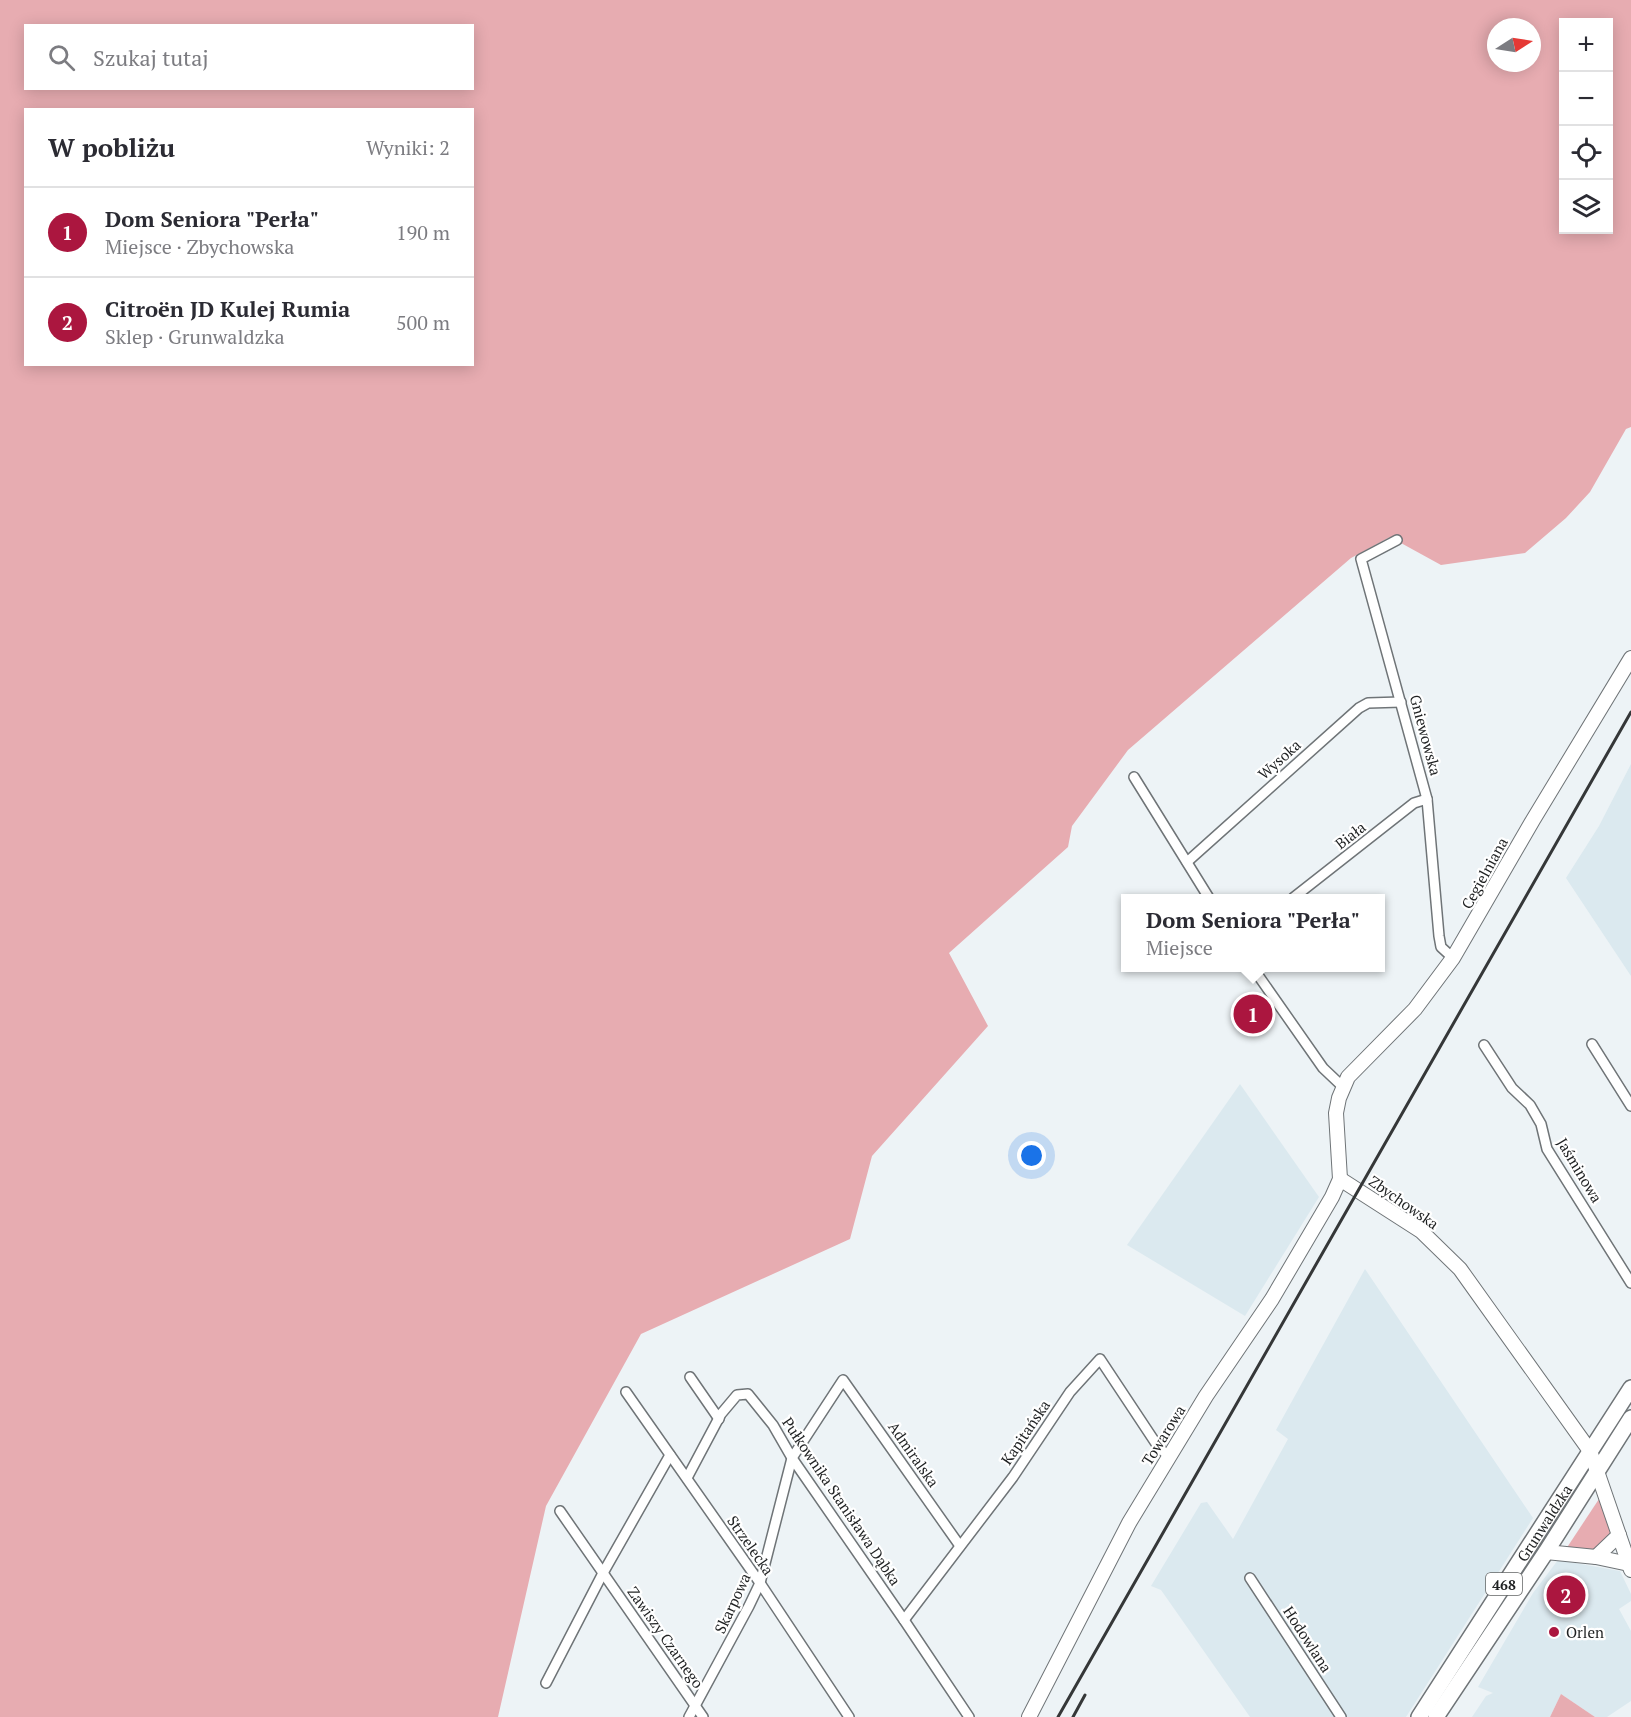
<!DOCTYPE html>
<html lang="pl">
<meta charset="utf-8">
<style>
body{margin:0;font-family:"PT Serif",serif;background:#f7f7f7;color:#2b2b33}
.controls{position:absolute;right:18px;top:18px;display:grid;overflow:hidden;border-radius:0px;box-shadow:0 3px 15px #0003}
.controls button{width:54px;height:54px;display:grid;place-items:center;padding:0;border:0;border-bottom:2px solid #e1e1e2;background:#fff;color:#2b2b33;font:30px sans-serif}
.compass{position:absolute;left:1487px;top:18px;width:54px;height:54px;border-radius:50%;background:#fff;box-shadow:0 3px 15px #0003;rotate:78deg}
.you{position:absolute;left:1032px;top:1156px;width:21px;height:21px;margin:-15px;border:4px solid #fff;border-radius:50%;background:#1a73e8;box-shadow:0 0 0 9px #1a73e833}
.badge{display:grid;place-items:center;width:39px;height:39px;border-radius:50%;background:#ab163f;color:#fff;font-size:20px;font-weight:700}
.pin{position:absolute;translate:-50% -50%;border:3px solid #fff;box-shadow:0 2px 6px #0006}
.popup{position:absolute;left:1121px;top:894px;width:264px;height:78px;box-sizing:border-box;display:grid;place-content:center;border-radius:0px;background:#fff;filter:drop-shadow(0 2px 4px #0005);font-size:20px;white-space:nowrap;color:#7c7c81}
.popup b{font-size:22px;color:#2b2b33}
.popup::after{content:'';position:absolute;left:50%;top:100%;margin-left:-12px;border:12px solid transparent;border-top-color:#fff}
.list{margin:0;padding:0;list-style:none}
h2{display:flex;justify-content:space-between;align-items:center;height:78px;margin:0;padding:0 24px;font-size:26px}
h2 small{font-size:20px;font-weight:400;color:#7c7c81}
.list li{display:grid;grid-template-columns:39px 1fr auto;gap:18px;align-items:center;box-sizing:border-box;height:90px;padding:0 24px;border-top:2px solid #e1e1e2}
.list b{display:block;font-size:22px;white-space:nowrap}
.list p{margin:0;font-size:20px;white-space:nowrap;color:#7c7c81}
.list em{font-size:20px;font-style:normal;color:#7c7c81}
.icon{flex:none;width:33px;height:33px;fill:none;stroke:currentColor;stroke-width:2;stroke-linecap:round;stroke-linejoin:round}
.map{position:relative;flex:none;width:1631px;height:1717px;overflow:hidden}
.search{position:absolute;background:#fff;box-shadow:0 3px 15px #0003;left:24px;top:24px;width:450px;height:66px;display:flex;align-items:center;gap:15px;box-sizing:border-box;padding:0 21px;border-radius:0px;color:#7c7c81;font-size:22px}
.panel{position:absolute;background:#fff;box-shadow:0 3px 15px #0003;left:24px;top:108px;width:450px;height:258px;border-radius:0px}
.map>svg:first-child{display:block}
</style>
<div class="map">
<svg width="1631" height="1717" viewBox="0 0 1631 1717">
<rect width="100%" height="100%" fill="#edf3f6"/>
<!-- built -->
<g fill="#dbe9ef">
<path d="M1631 764V976L1566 878 1599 826Z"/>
<path d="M1240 1084 1319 1197 1245 1316 1127 1245Z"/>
<path d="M1365 1269 1533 1518 1406 1717H1250L1161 1590 1151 1586 1201 1503 1207 1502 1233 1539 1288 1439 1276 1430Z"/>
<path d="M1558 1560 1620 1571 1631 1594V1601L1619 1609 1631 1631V1701L1607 1717H1595L1561 1694 1550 1717H1472L1486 1696 1493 1693 1478 1687 1533 1593Z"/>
</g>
<!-- green -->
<g fill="#e7acb1" fill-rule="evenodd">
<path d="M0 0H1631V427L1626 429 1590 492 1566 518 1525 553 1441 565 1390 537 1351 558 1128 750 1072 826 1068 847 949 953 988 1026 872 1156 850 1239 641 1334 546 1506 498 1717H0ZM1564 22H1608V230H1564ZM26 26H472V88H26ZM1496 27H1532V63H1496ZM26 110H472V364H26Z"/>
<path d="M1599 1499 1610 1532 1608 1540 1593 1553 1566 1549Z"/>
<path d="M1561 1694 1595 1717H1550Z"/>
</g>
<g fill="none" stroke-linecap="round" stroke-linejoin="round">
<!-- street casing -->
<g stroke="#6f7477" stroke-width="12">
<g id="street">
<path d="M1397 540 1361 559 1427 799 1439 936 1441 947 1453 958"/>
<path d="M1134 777 1209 898"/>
<path d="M1187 862 1359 708 1368 703 1401 702"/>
<path d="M1293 898 1414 803 1427 799"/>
<path d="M1253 968 1323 1068 1342 1086"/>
<path d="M1592 1044 1631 1106"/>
<path d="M1484 1045 1512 1088 1530 1105 1541 1124 1547 1149 1631 1283"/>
<path d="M690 1377 719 1419"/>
<path d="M626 1392 760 1583 849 1717"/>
<path d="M687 1478 721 1414 737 1395 748 1394 773 1425 792 1458 904 1620 969 1717"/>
<path d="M560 1511 703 1717"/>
<path d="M1250 1578 1341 1717"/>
<path d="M904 1620 1013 1477 1070 1392 1100 1359 1159 1448 1169 1456"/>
<path d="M546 1683 603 1573 670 1455"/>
<path d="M689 1717 749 1606 760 1583 792 1458 843 1380 960 1546"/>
</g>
</g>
<!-- secondary casing -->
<g stroke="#6f7477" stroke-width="16">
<g id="secondary">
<path d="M1340 1179 1421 1231 1460 1269 1590 1451 1631 1570"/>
<path d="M1546 1552 1596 1557 1629 1564"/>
<path d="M1596 1557 1619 1535"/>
<path d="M1029 1717 1129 1523 1206 1396 1272 1299 1332 1197 1340 1179 1336 1113 1339 1098 1348 1077 1415 1009 1453 958 1533 820 1631 658"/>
</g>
</g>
<!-- primary casing -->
<g stroke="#6f7477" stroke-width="18">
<g id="primary">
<path id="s1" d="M1419 1717 1631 1388"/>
<path d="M1436 1717 1546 1552 1631 1418"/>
</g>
</g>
<!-- street -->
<use href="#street" stroke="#fff" stroke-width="9"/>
<!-- secondary -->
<use href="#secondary" stroke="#fff" stroke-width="14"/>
<!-- primary -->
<use href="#primary" stroke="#fff" stroke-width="15"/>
<!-- rail -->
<g stroke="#353738" stroke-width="3">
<path d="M1058 1717 1631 712"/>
<path d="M1073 1717 1085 1695"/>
</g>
</g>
<!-- markers -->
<circle fill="#ab163f" stroke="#fff" stroke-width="2" cx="1554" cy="1632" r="6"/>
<g text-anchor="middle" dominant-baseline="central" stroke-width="4.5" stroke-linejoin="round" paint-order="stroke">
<!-- shield labels -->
<rect fill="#fff" stroke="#626464" stroke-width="1.5" x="1486" y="1573" width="36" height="22" rx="4.5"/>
<g font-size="14" font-weight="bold" fill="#1f2122">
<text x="1504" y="1584">468</text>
</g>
<!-- street labels -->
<g font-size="15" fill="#1f2122" stroke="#fff">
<text transform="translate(1426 735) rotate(75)">Gniewowska</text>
<text transform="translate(1279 759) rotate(-42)">Wysoka</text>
<text transform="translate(1350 835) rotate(-38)">Biała</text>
<text transform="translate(1484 873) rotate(-61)">Cegielniana</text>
<text transform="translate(1580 1170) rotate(59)">Jaśminowa</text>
<text transform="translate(1404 1202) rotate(35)">Zbychowska</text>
<text transform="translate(1025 1432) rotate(-56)">Kapitańska</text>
<text transform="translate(1163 1435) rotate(-58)">Towarowa</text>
<text transform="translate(914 1454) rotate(55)">Admiralska</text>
<text transform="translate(842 1501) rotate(56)">Pułkownika Stanisława Dąbka</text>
<text stroke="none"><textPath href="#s1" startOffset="231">Grunwaldzka</textPath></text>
<text transform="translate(751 1545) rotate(55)">Strzelecka</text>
<text transform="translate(732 1603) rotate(-65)">Skarpowa</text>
<text transform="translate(666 1637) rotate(55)">Zawiszy Czarnego</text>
<text transform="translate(1308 1639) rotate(57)">Hodowlana</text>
</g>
<!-- poi labels -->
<g font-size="15" fill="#1f2122" stroke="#fff" text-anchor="start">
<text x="1566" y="1632">Orlen</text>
</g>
</g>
</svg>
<div class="controls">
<button>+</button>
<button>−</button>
<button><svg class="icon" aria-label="locate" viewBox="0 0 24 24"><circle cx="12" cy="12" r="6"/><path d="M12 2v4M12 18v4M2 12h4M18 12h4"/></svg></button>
<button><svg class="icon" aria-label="layers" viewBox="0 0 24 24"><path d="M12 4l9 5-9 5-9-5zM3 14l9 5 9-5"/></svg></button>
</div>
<svg class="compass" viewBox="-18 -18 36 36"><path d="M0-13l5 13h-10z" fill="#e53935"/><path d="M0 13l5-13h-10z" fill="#7c7c81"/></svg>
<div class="you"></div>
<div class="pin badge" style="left:1253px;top:1014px">1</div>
<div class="popup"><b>Dom Seniora &quot;Perła&quot;</b>Miejsce</div>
<div class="pin badge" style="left:1566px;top:1595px">2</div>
<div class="search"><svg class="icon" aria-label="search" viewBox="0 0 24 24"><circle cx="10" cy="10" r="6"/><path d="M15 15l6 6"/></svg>Szukaj tutaj</div>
<section class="panel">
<h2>W pobliżu<small>Wyniki: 2</small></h2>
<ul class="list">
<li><span class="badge">1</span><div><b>Dom Seniora &quot;Perła&quot;</b><p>Miejsce · Zbychowska</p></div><em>190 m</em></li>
<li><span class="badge">2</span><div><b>Citroën JD Kulej Rumia</b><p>Sklep · Grunwaldzka</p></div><em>500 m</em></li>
</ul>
</section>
</div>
